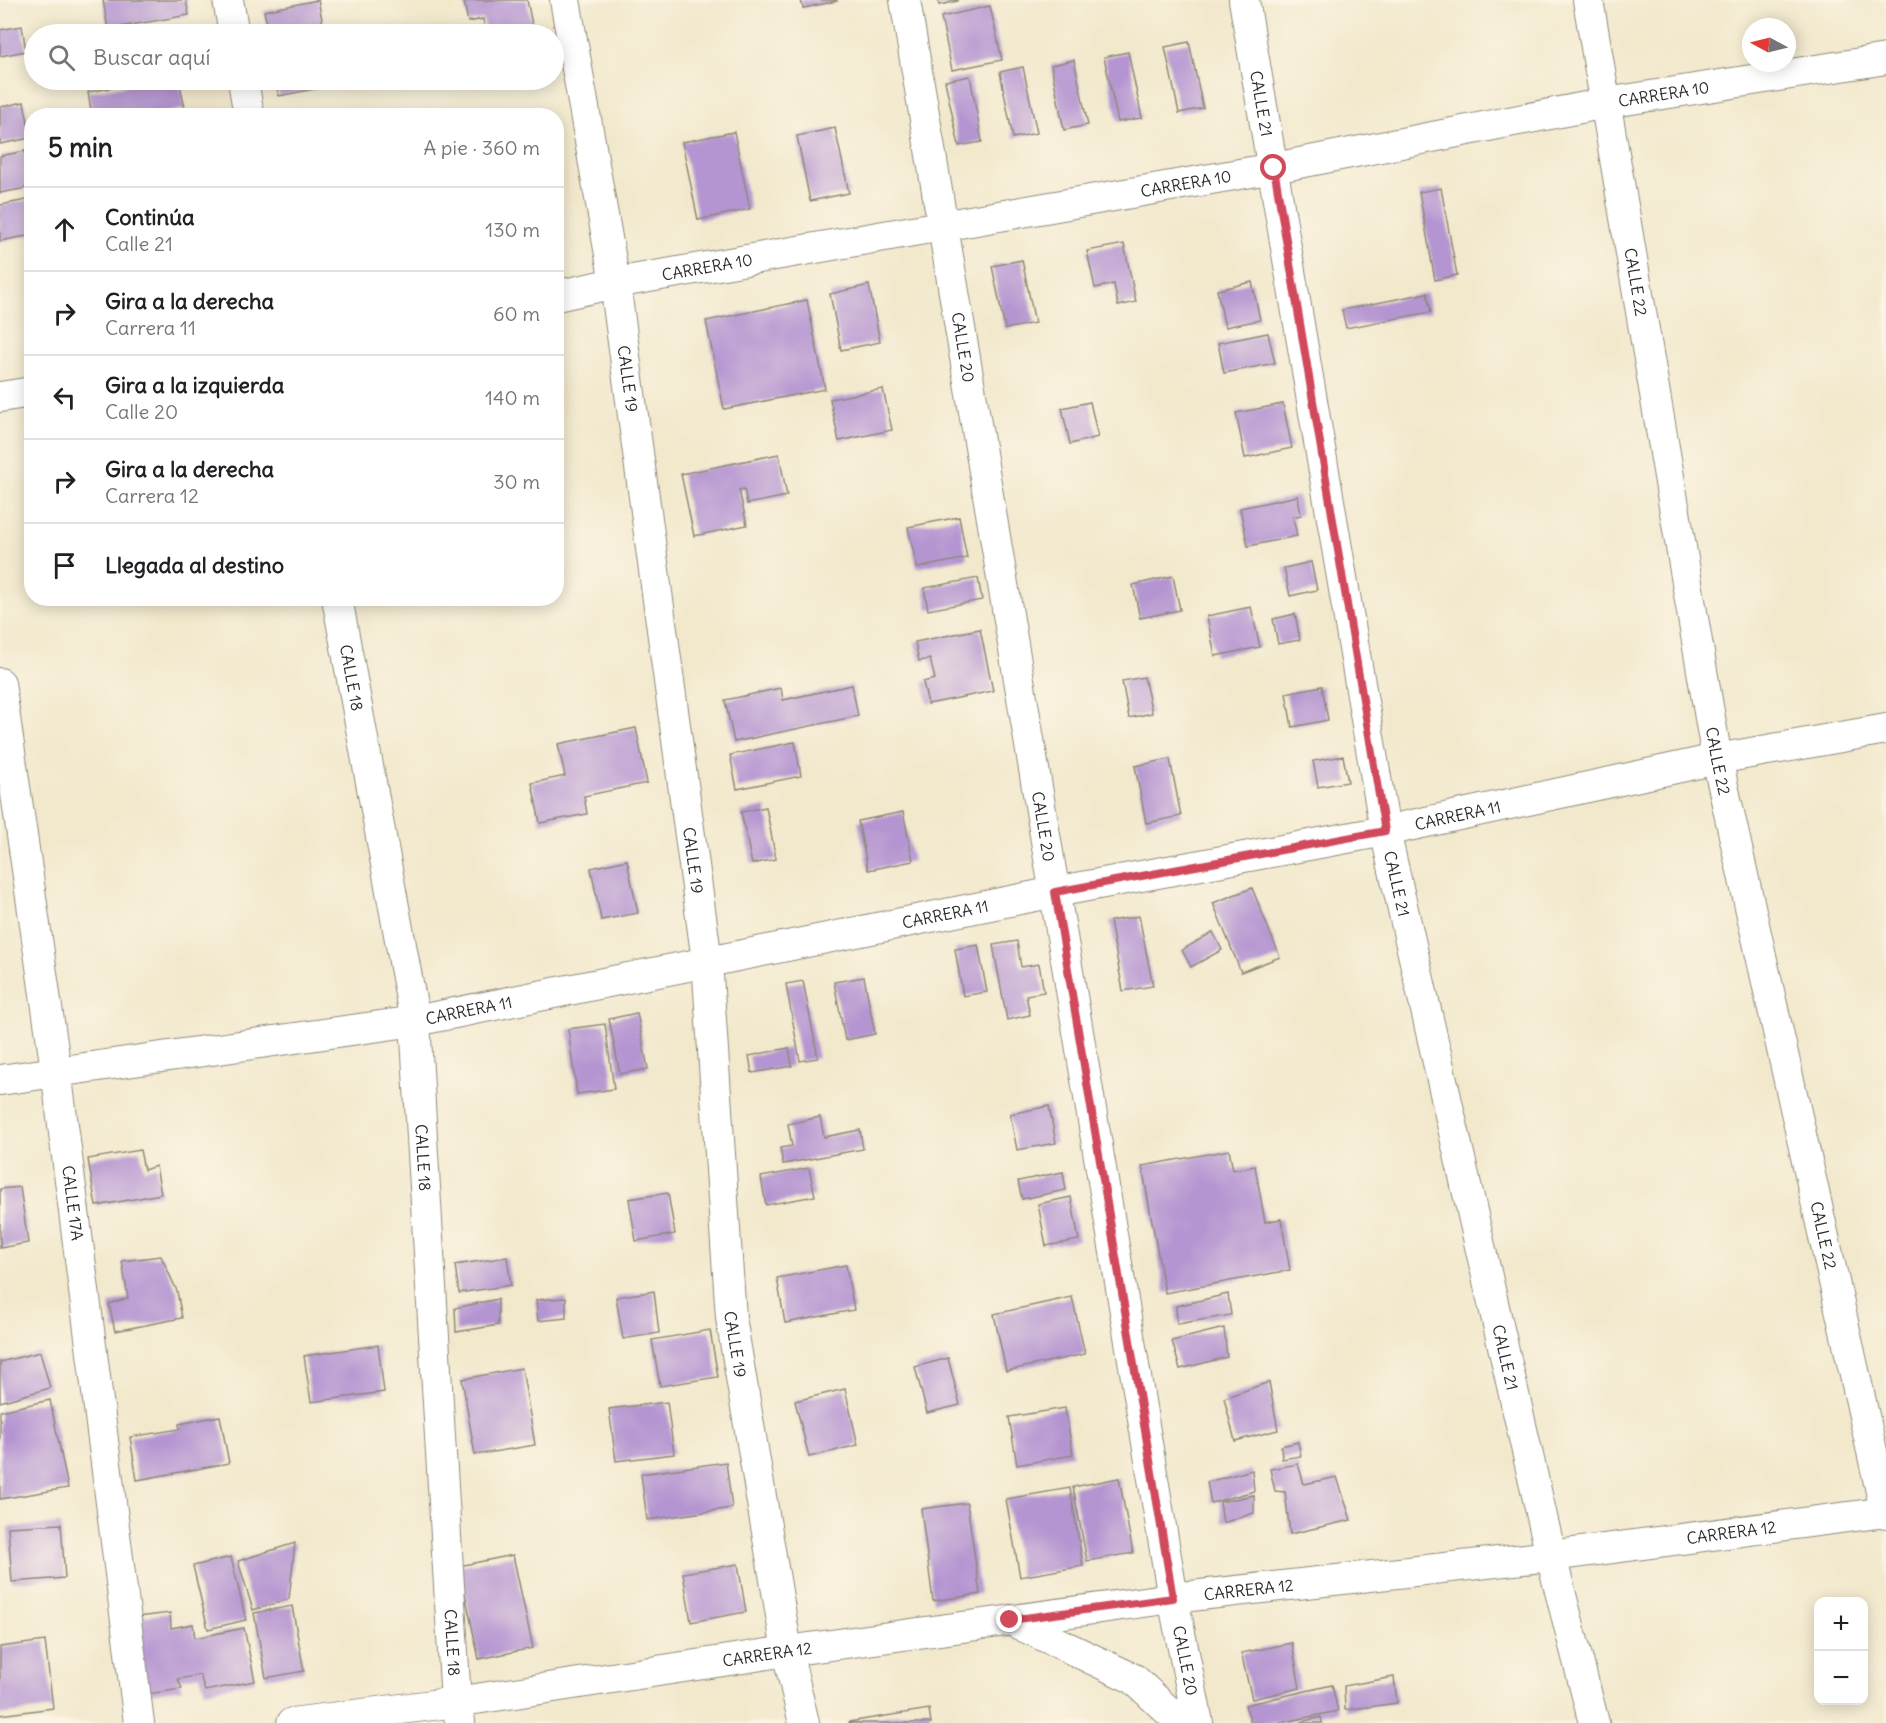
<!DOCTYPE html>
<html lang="es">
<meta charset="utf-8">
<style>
body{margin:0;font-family:Delius,sans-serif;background:#f6f6f6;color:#202124}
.controls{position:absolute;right:18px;bottom:18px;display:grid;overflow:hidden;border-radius:12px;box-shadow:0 3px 15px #0003}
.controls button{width:54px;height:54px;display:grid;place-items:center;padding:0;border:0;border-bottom:2px solid #e0e0e0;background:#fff;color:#202124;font:30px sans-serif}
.compass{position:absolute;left:1742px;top:18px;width:54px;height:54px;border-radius:50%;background:#fff;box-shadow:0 3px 15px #0003;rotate:277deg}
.stop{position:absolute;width:18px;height:18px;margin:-14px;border:4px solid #d1495b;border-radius:50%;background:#fff}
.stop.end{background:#d1495b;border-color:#fff;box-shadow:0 2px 6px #0008}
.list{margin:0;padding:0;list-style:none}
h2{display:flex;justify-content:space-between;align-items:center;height:78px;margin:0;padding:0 24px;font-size:26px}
h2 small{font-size:20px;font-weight:400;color:#757577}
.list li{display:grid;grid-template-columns:39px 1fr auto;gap:18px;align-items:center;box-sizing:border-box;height:84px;padding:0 24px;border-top:2px solid #e0e0e0}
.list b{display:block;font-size:22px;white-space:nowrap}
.list p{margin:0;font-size:20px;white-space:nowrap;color:#757577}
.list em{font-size:20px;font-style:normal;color:#757577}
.icon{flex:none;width:33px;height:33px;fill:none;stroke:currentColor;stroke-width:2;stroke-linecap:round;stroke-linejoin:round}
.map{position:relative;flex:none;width:1886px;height:1723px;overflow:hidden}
.search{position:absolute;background:#fff;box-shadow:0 3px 15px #0003;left:24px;top:24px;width:540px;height:66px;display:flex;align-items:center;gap:15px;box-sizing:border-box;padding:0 21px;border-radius:33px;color:#757577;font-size:22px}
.panel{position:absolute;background:#fff;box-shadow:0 3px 15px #0003;left:24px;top:108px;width:540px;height:498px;border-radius:24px}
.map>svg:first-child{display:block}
</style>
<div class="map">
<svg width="1886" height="1723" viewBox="0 0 1886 1723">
<rect width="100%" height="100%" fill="#fcf5e5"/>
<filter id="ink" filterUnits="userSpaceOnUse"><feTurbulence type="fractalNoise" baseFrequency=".0167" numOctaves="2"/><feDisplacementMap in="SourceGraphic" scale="12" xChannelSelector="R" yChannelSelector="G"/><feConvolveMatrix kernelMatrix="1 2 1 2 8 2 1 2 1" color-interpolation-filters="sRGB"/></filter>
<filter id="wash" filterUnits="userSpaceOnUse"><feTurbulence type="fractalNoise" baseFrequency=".008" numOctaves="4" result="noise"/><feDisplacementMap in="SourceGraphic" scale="24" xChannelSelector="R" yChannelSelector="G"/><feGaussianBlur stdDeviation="1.35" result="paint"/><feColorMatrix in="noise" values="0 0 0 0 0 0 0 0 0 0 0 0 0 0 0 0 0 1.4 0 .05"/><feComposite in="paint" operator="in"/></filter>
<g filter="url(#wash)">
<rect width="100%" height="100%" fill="#f2e9cd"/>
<g id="blocks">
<!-- building -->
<g fill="#b595d1">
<path d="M103 0H186L189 15 108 29Z"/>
<path d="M318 0 325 34H269L264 11Z"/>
<path d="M476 0H527L534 34H486L483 19 468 22 464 2Z"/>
<path d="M801 0H836L837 1 803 8Z"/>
<path d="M938 0H958V1L939 5Z"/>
<path d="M990 6 1002 60 952 70 941 17Z"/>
<path d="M22 26 26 51 0 56V30Z"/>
<path d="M1189 42 1203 108 1179 113 1165 47Z"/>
<path d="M1128 52 1142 118 1118 122 1104 57Z"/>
<path d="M1074 60 1088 125 1064 130 1051 65Z"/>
<path d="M1023 67 1037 133 1013 138 1000 72Z"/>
<path d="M970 76 982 142 959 146 945 81Z"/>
<path d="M156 80H179L185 109 149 116H92L88 92Z"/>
<path d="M275 80H355V81L279 96Z"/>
<path d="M24 102 31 138 0 144V107Z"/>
<path d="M835 128 849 193 810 201 797 136Z"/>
<path d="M734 132 750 209 698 220 682 142Z"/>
<path d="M25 151 32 187 0 193V156Z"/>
<path d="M1441 188 1457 275 1435 280 1419 192Z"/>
<path d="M32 199V235L0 241V205Z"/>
<path d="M1124 244 1136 302 1118 306 1114 284 1095 288 1087 251Z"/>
<path d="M1022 260 1035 323 1005 329 992 266Z"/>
<path d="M1252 282 1260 320 1225 327 1217 290Z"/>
<path d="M869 285 880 342 841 350 830 294Z"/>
<path d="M1427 293 1431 312 1346 328 1342 310Z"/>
<path d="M807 300 825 389 724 409 706 321Z"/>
<path d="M1268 333 1275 363 1224 373 1218 343Z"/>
<path d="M883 389 892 430 839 441 830 399Z"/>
<path d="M1090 402 1098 437 1070 444 1062 408Z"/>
<path d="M1283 404 1292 448 1245 458 1236 413Z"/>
<path d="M779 454 787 496 747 504 744 489 739 490 747 525 694 536 681 474Z"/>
<path d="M1298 496 1301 515 1293 517 1297 536 1248 546 1240 508Z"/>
<path d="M959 517 967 558 917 568 908 527Z"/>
<path d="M1311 562 1317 590 1290 596 1284 568Z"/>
<path d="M1173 576 1180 610 1140 618 1133 585Z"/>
<path d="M978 578 982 600 928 610 924 588Z"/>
<path d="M1251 607 1260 647 1215 656 1207 616Z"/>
<path d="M1295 614 1300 640 1278 644 1273 619Z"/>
<path d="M980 629 993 691 928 704 923 682 935 679 930 659 919 661 915 642Z"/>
<path d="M1144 677 1152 713 1129 718 1122 681Z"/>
<path d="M852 685 858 716 734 742 725 700 781 688 783 700Z"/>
<path d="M1322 686 1328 720 1292 727 1286 693Z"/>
<path d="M636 728 647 783 584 796 587 814 540 823 532 783 565 776 558 744Z"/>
<path d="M795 742 801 776 737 789 730 755Z"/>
<path d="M1343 756 1348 782 1318 787 1313 761Z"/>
<path d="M1170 759 1181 816 1146 823 1135 766Z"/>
<path d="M766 807 776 859 752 864 741 812Z"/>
<path d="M903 812 913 861 868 870 858 821Z"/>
<path d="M627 860 638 913 601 920 591 868Z"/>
<path d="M1252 888 1280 957 1241 972 1213 903Z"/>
<path d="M1139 916 1153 986 1123 991 1110 921Z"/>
<path d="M1213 932 1222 950 1191 967 1182 950Z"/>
<path d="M1017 941 1021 967 1039 964 1044 992 1026 995 1030 1015 1007 1020 993 945Z"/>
<path d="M978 945 987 992 963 996 955 949Z"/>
<path d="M864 977 875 1034 845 1040 834 982Z"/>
<path d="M803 981 818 1058 800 1061 786 984Z"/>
<path d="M637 1013 648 1069 620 1074 609 1019Z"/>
<path d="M605 1024 614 1089 577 1094 568 1029Z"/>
<path d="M789 1048 792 1066 752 1073 749 1056Z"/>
<path d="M1049 1106 1056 1143 1017 1150 1010 1114Z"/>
<path d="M820 1117 824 1137 860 1130 863 1149 783 1164 780 1148 792 1146 788 1124Z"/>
<path d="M140 1150 144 1170 156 1166 161 1194 96 1206 88 1159Z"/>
<path d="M1229 1150 1233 1170 1255 1166 1265 1222 1281 1219 1290 1270 1165 1293 1142 1166Z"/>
<path d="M809 1168 815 1196 766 1205 761 1177Z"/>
<path d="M1063 1172 1066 1190 1022 1199 1018 1181Z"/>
<path d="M20 1187 28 1243 0 1248V1189Z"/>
<path d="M668 1193 675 1234 636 1241 629 1199Z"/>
<path d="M1071 1197 1079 1240 1046 1246 1038 1204Z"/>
<path d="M161 1256 177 1291 182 1318 115 1331 109 1304 128 1298 122 1261Z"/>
<path d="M507 1257 511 1285 459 1293 455 1265Z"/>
<path d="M846 1265 854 1310 785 1323 777 1278Z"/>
<path d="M654 1291 659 1333 623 1339 616 1297Z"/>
<path d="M1228 1294 1231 1315 1177 1324 1176 1306Z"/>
<path d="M1072 1297 1085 1354 1006 1371 994 1314Z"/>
<path d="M566 1298V1318L538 1321 536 1300Z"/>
<path d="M498 1299V1325L456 1332 455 1308Z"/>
<path d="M1224 1328 1227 1357 1180 1369 1172 1341Z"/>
<path d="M710 1330 718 1377 660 1386 652 1340Z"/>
<path d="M378 1345 384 1392 311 1402 304 1356Z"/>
<path d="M40 1352 50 1388 0 1402V1362Z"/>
<path d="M948 1358 960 1405 927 1413 915 1367Z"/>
<path d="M522 1368 535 1445 475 1455 462 1379Z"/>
<path d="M1269 1382 1278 1430 1235 1441 1224 1398Z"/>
<path d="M845 1389 858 1445 809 1457 795 1401Z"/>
<path d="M50 1400 68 1488 0 1499V1411Z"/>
<path d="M667 1402 674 1454 616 1461 609 1409Z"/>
<path d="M1065 1408 1073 1455 1017 1465 1009 1417Z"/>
<path d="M220 1416 229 1463 137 1480 130 1437 180 1429 179 1424Z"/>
<path d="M1298 1442 1301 1456 1282 1459 1281 1446Z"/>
<path d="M726 1462 732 1508 647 1520 641 1474Z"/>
<path d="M1298 1464 1304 1484 1337 1477 1351 1520 1290 1534 1285 1492 1275 1491 1270 1469Z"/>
<path d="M1252 1470 1254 1491 1211 1503 1207 1482Z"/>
<path d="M1119 1478 1133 1553 1087 1561 1073 1487Z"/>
<path d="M1070 1488 1083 1566 1020 1577 1006 1499Z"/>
<path d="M1254 1495V1513L1223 1523 1220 1502Z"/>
<path d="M967 1503 980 1594 933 1601 921 1509Z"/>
<path d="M61 1524 65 1578 12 1582 8 1527Z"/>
<path d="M295 1543 289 1599 253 1610 238 1561Z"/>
<path d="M513 1555 533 1648 479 1659 459 1566Z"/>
<path d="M231 1557 246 1620 208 1629 193 1566Z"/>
<path d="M738 1564 746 1612 691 1622 683 1573Z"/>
<path d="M292 1606 304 1671 266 1678 254 1613Z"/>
<path d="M170 1613 171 1628 193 1624 195 1638 244 1628 255 1681 205 1691 200 1675 178 1679 182 1689 141 1695 130 1618Z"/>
<path d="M45 1641 53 1708 0 1715V1647Z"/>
<path d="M1292 1643 1300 1688 1252 1699 1241 1653Z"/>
<path d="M1394 1677 1397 1703 1345 1710 1344 1686Z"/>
<path d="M1332 1685 1338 1711 1280 1723H1251L1245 1705Z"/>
<path d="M929 1709 931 1723H849V1722Z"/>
<path d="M1321 1717 1322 1723H1301V1722Z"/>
</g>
</g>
</g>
<g filter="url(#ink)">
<use href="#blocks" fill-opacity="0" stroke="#8e8a7c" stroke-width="1.5"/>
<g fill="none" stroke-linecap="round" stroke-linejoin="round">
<!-- street casing -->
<g stroke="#8e8a7c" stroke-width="32">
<g id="street">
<path d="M228 0 234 34"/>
<path id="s1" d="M565 0 615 283 707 961 731 1318 787 1651 804 1723"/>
<path id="s2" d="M905 0 1173 1598 1198 1723"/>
<path id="s3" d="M1244 0 1385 831 1551 1556 1594 1723"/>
<path id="s4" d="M1588 0 1717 759 1886 1514"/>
<path d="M243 80 249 116"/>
<path id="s5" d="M556 296 615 283 1274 168 1606 103 1886 59"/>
<path d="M0 397 32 392"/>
<path id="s6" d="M337 598 415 1021 456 1702 460 1721"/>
<path id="s7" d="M0 683 56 1070 139 1723"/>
<path id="s8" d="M0 1080 415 1021 1055 892 1385 831 1717 759 1886 729"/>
<path d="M1010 1620 1134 1679 1181 1723"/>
<path id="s9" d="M292 1723 456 1702 787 1651 1173 1598 1551 1556 1886 1512"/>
</g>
</g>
<!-- street -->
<use href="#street" stroke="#fff" stroke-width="30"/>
</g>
</g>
<g fill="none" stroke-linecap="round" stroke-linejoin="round" filter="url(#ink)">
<!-- route -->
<path stroke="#d1495b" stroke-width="8" d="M1010 1620 1173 1598 1055 892 1385 831 1274 168"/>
</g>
<g text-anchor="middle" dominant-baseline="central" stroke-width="5" stroke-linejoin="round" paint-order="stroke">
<!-- street labels -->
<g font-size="16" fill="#2b2b2b" stroke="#fcf5e5">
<text stroke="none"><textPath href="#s5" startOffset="1126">CARRERA 10</textPath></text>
<text stroke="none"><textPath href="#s3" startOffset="105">CALLE 21</textPath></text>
<text stroke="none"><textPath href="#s5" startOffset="640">CARRERA 10</textPath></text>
<text stroke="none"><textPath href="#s5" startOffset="154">CARRERA 10</textPath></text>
<text stroke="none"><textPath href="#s4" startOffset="286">CALLE 22</textPath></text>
<text stroke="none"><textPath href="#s2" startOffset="352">CALLE 20</textPath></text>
<text stroke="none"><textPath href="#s1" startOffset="384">CALLE 19</textPath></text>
<text stroke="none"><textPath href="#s6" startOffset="81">CALLE 18</textPath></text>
<text stroke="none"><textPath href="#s4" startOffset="772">CALLE 22</textPath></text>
<text stroke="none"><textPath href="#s8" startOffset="1482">CARRERA 11</textPath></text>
<text stroke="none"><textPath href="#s2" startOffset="838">CALLE 20</textPath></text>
<text stroke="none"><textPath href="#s1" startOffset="870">CALLE 19</textPath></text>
<text stroke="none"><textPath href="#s3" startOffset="897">CALLE 21</textPath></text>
<text stroke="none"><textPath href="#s8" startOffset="960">CARRERA 11</textPath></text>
<text stroke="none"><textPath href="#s8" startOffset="474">CARRERA 11</textPath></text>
<text stroke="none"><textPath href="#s6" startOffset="567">CALLE 18</textPath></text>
<text stroke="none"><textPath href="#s7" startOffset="525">CALLE 17A</textPath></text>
<text stroke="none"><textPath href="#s4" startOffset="1258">CALLE 22</textPath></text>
<text stroke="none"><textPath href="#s1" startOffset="1356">CALLE 19</textPath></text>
<text stroke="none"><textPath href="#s3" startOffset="1383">CALLE 21</textPath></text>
<text stroke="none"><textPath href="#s9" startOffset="1452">CARRERA 12</textPath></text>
<text stroke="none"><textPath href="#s9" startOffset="966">CARRERA 12</textPath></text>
<text stroke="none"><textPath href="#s6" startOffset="1053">CALLE 18</textPath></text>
<text stroke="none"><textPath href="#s9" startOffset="480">CARRERA 12</textPath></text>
<text stroke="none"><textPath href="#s2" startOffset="1684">CALLE 20</textPath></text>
</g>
</g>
</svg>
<div class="controls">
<button>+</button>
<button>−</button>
</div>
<svg class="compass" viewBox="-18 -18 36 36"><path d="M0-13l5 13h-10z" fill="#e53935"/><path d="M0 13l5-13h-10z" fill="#757577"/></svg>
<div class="stop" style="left:1274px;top:168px"></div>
<div class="stop end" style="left:1010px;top:1620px"></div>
<div class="search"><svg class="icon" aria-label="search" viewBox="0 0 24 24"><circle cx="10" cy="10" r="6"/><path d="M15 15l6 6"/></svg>Buscar aquí</div>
<section class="panel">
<h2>5 min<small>A pie · 360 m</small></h2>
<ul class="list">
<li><svg class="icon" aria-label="ahead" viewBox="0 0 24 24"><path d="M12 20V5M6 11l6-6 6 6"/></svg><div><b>Continúa</b><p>Calle 21</p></div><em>130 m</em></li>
<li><svg class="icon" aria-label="right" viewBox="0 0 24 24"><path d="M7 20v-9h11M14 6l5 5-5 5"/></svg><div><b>Gira a la derecha</b><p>Carrera 11</p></div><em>60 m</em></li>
<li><svg class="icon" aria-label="left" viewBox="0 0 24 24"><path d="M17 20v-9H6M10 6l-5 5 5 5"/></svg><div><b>Gira a la izquierda</b><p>Calle 20</p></div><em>140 m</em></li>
<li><svg class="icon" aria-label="right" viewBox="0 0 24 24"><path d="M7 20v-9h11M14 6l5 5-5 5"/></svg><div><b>Gira a la derecha</b><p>Carrera 12</p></div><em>30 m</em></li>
<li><svg class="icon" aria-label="arrive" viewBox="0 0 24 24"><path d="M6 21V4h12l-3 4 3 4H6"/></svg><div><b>Llegada al destino</b></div></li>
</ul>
</section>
</div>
